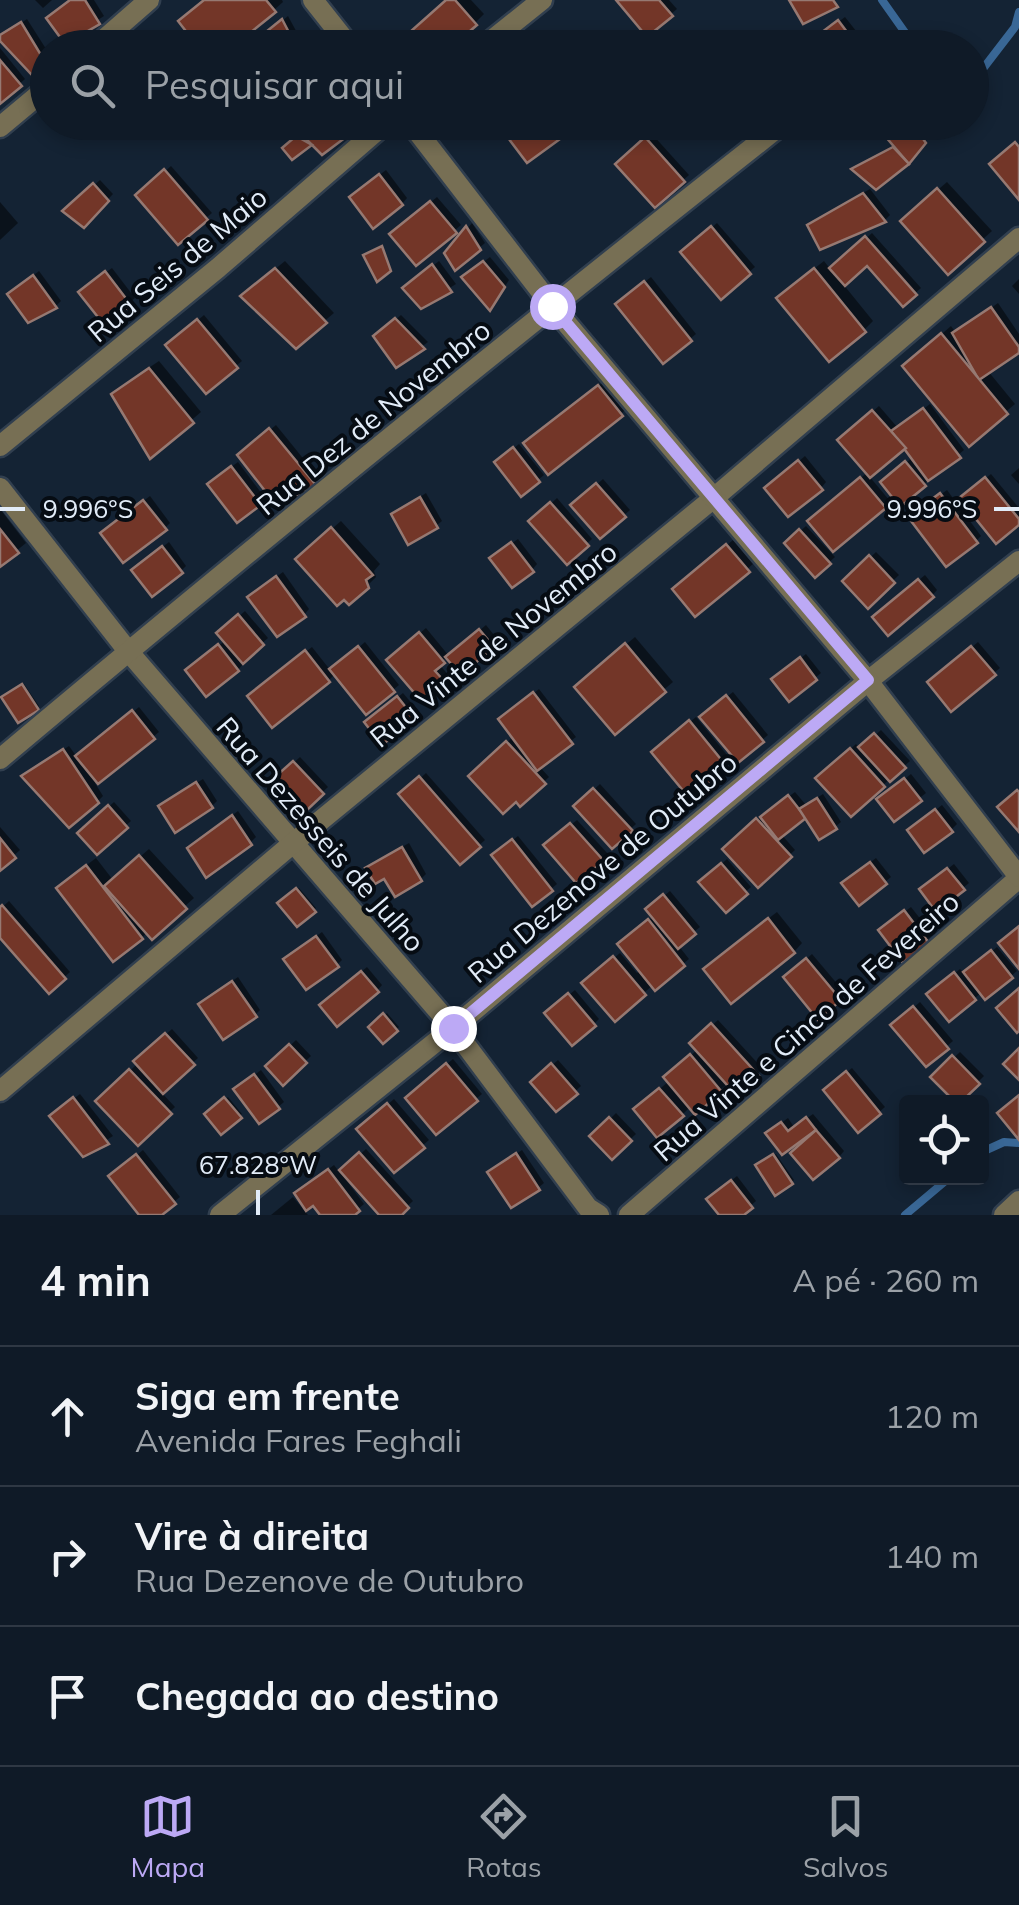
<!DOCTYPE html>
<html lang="pt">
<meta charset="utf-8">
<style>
body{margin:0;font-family:Mulish,sans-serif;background:#18232f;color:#f1f3f6}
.controls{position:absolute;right:30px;bottom:30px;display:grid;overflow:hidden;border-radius:10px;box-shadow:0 5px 15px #0003}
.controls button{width:90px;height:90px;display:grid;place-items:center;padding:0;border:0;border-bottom:2px solid #2f3844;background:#0f1a27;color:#f1f3f6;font:50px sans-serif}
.stop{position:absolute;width:30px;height:30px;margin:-22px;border:8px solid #bca9f5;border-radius:50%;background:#fff}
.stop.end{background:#bca9f5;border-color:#fff;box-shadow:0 2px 10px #0008}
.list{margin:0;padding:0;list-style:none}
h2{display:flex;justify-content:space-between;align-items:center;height:130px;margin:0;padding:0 40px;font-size:42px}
h2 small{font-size:32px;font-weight:400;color:#9ba1a7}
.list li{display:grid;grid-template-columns:65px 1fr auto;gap:30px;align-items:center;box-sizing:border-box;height:140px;padding:0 40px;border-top:2px solid #2f3844}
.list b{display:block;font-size:38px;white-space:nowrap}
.list p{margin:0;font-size:32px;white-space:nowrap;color:#9ba1a7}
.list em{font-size:32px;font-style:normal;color:#9ba1a7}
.icon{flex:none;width:55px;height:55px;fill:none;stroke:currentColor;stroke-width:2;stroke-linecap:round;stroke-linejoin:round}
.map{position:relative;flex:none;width:1019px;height:1215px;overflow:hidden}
.search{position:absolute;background:#0f1a27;box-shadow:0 5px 15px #0003;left:30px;right:30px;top:30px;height:110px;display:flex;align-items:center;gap:25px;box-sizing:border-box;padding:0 35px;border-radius:55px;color:#9ba1a7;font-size:38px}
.sheet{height:550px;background:#0f1a27}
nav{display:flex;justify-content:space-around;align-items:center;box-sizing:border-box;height:140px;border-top:2px solid #2f3844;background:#0f1a27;font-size:28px;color:#9ba1a7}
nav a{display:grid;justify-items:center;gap:5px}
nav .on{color:#bca9f5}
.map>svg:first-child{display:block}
</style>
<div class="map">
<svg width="1019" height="1215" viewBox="0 0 1019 1215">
<rect width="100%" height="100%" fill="#142334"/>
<!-- shadow -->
<g fill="#0007">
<path d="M35 0H52L43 8Z"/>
<path d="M72 0H94L104 16 66 41Z"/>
<path d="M206 0H282L283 2 274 10Z"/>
<path d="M448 0H471L484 14 475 23Z"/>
<path d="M619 0H669L677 9 671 14Z"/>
<path d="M288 16 301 40 293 48H249Z"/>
<path d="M845 17 864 41 857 48H803Z"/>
<path d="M27 19 48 52 32 72 0 37Z"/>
<path d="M0 48 25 79 0 101Z"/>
<path d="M328 122 358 124 322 151 312 141 292 156 285 149 300 135 308 140Z"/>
<path d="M719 122H734L725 130Z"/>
<path d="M889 122H920L930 136 908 162 876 187 855 168 860 164 896 145Z"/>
<path d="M652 134 689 175 655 205 618 164Z"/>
<path d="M171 166 212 213 206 218 138 195Z"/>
<path d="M386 170 407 198 402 204 357 192Z"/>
<path d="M100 180 113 194 84 225 65 211Z"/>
<path d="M947 182 992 231 948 271 912 212Z"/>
<path d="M870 189 890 215 885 220 822 246 810 226 815 220Z"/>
<path d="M437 197 461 225 417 263 398 229Z"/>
<path d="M0 202 18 223 0 240Z"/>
<path d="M472 223 485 243 479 248 447 253Z"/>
<path d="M717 223 755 267 721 296 689 247Z"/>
<path d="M872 233 921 288 903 304 867 263 843 284 873 321 864 330 788 289 824 261 831 270Z"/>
<path d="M490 257 509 280 495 302 470 272Z"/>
<path d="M285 261 334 313 296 345 252 288Z"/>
<path d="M439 261 456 284 421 306 411 283Z"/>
<path d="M112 268 135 298 105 322 87 286Z"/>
<path d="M39 271 61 301 56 306 29 320 16 289Z"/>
<path d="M651 277 696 334 663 361 623 299Z"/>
<path d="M1019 279V294L1012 286Z"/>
<path d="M998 303 1019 334V350L988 371 1015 404 969 443 914 358 951 326 956 333Z"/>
<path d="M204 315 242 361 206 391 174 340Z"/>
<path d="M401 315 428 342 397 365 382 331Z"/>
<path d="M159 361 201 412 151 455 114 394 123 385Z"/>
<path d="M608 378 630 405 621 414 535 435Z"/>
<path d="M930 404 964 450 924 484 889 477 913 457 905 446 869 476 890 501 833 548 815 516 868 472 846 434 879 406 898 428Z"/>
<path d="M276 425 319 478 314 483 246 450Z"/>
<path d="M519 444 544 475 538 480 503 457Z"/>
<path d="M805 456 826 482 821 488 773 483Z"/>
<path d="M238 462 265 498 260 504 216 478Z"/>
<path d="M1019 468V484L1011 475Z"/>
<path d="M991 474 1019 508V522L967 493Z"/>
<path d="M603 479 630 510 600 536 573 506Z"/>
<path d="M947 490 981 536 976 541 917 512Z"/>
<path d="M426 493 442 521 436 526 394 514Z"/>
<path d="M150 496 170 523 165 528 108 527Z"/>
<path d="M557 498 592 539 567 561 532 521Z"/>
<path d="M0 509 26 543 0 564Z"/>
<path d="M341 521 380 564 374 571 376 577 367 586 307 550Z"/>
<path d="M806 526 835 557 815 575 787 543Z"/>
<path d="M518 539 537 564 532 570 498 553Z"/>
<path d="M733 540 753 564 696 613 680 584Z"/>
<path d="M169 542 186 566 181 571 139 565Z"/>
<path d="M876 552 899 575 868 605 845 581Z"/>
<path d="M283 572 309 609 304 615 256 591Z"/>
<path d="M925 575 937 590 932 596 881 611Z"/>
<path d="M245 611 268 638 241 662 243 664 238 670 194 665 226 640 220 633Z"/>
<path d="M486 625 498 640 461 672 448 656 439 664 450 677 445 682 395 654 426 628 449 656Z"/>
<path d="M635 637 673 682 615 731 586 678Z"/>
<path d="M365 642 399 685 393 690 336 673 329 680 255 691 312 647 331 671Z"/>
<path d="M978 642 1000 668 994 673 936 677Z"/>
<path d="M806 654 821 673 815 678 780 674Z"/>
<path d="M24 684 39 706 37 708 6 696Z"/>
<path d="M539 689 576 737 539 766 549 777 521 804 471 776 514 736 507 714Z"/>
<path d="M733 692 768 735 738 760 708 711Z"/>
<path d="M403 693 419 712 413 717H373Z"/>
<path d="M139 707 159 732 95 783 103 796 98 801 30 771 69 746 77 757Z"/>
<path d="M696 717 732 761 691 796 659 747Z"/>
<path d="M881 730 910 761 851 814 819 778 856 744 860 749Z"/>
<path d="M300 757 328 787 306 808 278 777Z"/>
<path d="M426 773 485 840 460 862 402 795Z"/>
<path d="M911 774 926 793 894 818 885 794Z"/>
<path d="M203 779 217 801 212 806 167 801Z"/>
<path d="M600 784 636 824 612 846 576 806Z"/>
<path d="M795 792 806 805 823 794 841 822 835 827 806 815 781 834 795 850 758 884 725 849 763 815Z"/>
<path d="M114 802 131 821 97 851 80 833Z"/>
<path d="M942 805 957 824 951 830 916 825Z"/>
<path d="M238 811 256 837 250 843H195Z"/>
<path d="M577 820 608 854 602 859 552 840Z"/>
<path d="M0 827 20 850 0 868Z"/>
<path d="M518 836 557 884 551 889 500 850Z"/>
<path d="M409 843 426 874 421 879 374 863Z"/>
<path d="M149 849 194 898 152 936 148 931 142 938 68 879 96 858 113 880Z"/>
<path d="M876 858 891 877 885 882 850 878Z"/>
<path d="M727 859 751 887 726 909 702 882Z"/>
<path d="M954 864 969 883 963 888 928 884Z"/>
<path d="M299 888 316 908 297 924 281 903Z"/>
<path d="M670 891 700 927 678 945 689 959 655 987 653 985 615 1018 590 978 620 953 637 973 641 970 626 939 654 916V904Z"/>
<path d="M9 901 70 972 49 991 0 934V909Z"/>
<path d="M911 907 933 935 903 959 887 925Z"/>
<path d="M777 912 802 943 794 952 715 960Z"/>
<path d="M322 932 342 960 337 965 292 954Z"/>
<path d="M997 947 1017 971 986 997 982 992 975 998 935 989 960 969 965 974Z"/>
<path d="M812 954 845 993 840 999 792 972Z"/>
<path d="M367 967 382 985 377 991 327 1000Z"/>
<path d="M238 977 260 1010 255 1015 207 999Z"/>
<path d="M575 990 599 1019 594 1024 553 1008Z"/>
<path d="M920 1002 953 1041 926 1064 899 1020Z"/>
<path d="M387 1013 399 1027 384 1041 372 1027Z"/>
<path d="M718 1020 763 1069 737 1093 728 1083 720 1090 691 1106 682 1115 642 1104 669 1081 672 1072 698 1049 692 1043Z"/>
<path d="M172 1029 198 1058 161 1092 175 1107 138 1142 99 1101 138 1063 142 1056Z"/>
<path d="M296 1040 311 1056 283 1082 268 1067Z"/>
<path d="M960 1052 984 1076 958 1102 933 1077Z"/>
<path d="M453 1059 482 1094 476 1099 413 1092Z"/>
<path d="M558 1060 581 1086 556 1109 533 1082Z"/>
<path d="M852 1068 885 1107 858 1130 831 1085Z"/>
<path d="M261 1070 284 1102 278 1107 242 1084Z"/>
<path d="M80 1094 113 1136 84 1154 57 1111Z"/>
<path d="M228 1097 242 1114 222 1131 207 1114Z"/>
<path d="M394 1099 429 1140 394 1170 359 1129Z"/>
<path d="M616 1113 636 1134 612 1156 593 1136Z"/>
<path d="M813 1114 844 1151 839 1157 793 1153 808 1136 807 1134 783 1152 774 1128 788 1118 794 1127Z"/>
<path d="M366 1149 413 1201 398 1215H382L346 1174 343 1176 364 1204 351 1215H323L303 1188 334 1165 340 1173Z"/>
<path d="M143 1150 180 1197 158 1215H142L117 1171Z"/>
<path d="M522 1150 544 1183 538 1188 496 1167Z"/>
<path d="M776 1154 794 1180 792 1182 761 1163Z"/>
<path d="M737 1176 756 1201 740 1215H722L715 1194Z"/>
<path d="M293 1197 308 1215H271Z"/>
</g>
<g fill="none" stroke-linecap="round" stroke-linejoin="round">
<!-- stream -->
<g stroke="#396796" stroke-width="8">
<path d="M882 0 916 48"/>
<path d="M972 68 982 70 1015 27 1019 12"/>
<path d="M982 1152 1004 1142 1019 1143"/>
<path d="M905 1215 949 1178"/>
</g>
</g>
<!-- building -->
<g fill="#733628" stroke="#967972" stroke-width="2.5">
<path d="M70 0H85L100 24 65 44 46 18Z"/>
<path d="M204 0H266L276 12 231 48H199L178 21Z"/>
<path d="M446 0H455L477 25 450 48H392Z"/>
<path d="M616 0H659L673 16 647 37Z"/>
<path d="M789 0H833L838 7 803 24Z"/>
<path d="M282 19 297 48H246Z"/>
<path d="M838 20 859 48H801Z"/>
<path d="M21 22 44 60 32 75 0 41V35Z"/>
<path d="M0 60 22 86 0 104Z"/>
<path d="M326 122H347L354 131 322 155 306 139Z"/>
<path d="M496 122H564L571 131 527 163Z"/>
<path d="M885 122H911L926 143 909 164 879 129Z"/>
<path d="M296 136 312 145 292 160 282 148Z"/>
<path d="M645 137 685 182 655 208 615 164Z"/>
<path d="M1015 142 1019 147V200L989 164Z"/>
<path d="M893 147 909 164 876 190 851 169Z"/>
<path d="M164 169 208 220 178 245 135 195Z"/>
<path d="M379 174 403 205 373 229 349 197Z"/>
<path d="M93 183 109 201 84 228 62 211Z"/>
<path d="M937 188 985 242 948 275 900 221Z"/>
<path d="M863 193 886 222 820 250 807 225Z"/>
<path d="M430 201 457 233 416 266 389 234Z"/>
<path d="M466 226 481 250 455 271 444 253Z"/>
<path d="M711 226 751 274 721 300 680 252Z"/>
<path d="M865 236 917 295 903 307 867 266 845 286 829 268Z"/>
<path d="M382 246 391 271 377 282 363 255Z"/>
<path d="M483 261 505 287 490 311 461 277Z"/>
<path d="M432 264 452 292 421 309 402 288Z"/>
<path d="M275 268 327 323 296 349 240 296Z"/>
<path d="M814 268 866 332 829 362 776 298Z"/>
<path d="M105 271 131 305 105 326 78 292Z"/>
<path d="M33 275 57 308 28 323 7 294Z"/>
<path d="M644 281 692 341 663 364 615 304Z"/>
<path d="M991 307 1019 347V353L979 380 952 333Z"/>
<path d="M395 318 425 349 396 368 373 336Z"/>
<path d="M197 319 238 368 206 394 165 345Z"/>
<path d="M941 333 1008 414 969 447 902 366Z"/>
<path d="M149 368 194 423 150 459 111 394Z"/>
<path d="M598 385 623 416 548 475 523 443Z"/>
<path d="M923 408 961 458 928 481 891 431Z"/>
<path d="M872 410 906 448 870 478 837 440Z"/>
<path d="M269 428 316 485 276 505 237 455Z"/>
<path d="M513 447 540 482 521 497 494 462Z"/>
<path d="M798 460 823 490 788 517 764 488Z"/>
<path d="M905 461 926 486 900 507 880 482Z"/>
<path d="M231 466 261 505 237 523 207 484Z"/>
<path d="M860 477 886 508 833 552 807 521Z"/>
<path d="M985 477 1019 519V525L996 544 959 498Z"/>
<path d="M596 483 626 517 600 539 570 505Z"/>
<path d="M940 493 978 543 946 567 908 517Z"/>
<path d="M420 497 438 528 408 545 391 514Z"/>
<path d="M143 500 167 530 123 563 100 533Z"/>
<path d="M550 502 589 546 567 565 528 521Z"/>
<path d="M331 527 373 575 366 580 369 588 349 605 344 600 337 606 295 559Z"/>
<path d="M0 529 19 553 0 567Z"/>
<path d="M799 529 831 564 815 578 784 543Z"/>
<path d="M511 542 534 572 512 588 489 558Z"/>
<path d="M726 544 750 572 695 617 672 589Z"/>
<path d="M162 546 183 573 152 597 131 570Z"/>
<path d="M869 555 895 583 868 609 842 581Z"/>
<path d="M276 576 306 617 277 637 247 597Z"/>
<path d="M918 579 934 597 888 636 872 617Z"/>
<path d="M238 614 264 645 243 664 216 633Z"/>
<path d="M479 629 494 647 461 675 445 657Z"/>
<path d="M419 632 445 663 435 671 447 684 423 703 386 660Z"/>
<path d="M625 643 666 692 615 735 574 687Z"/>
<path d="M218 644 239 671 206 697 185 670Z"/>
<path d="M358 646 395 692 366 715 329 669Z"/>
<path d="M971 646 996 675 951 712 927 682Z"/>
<path d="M305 650 330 682 272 728 247 696Z"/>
<path d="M800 657 817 680 789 702 771 679Z"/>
<path d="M22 684 39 710 18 723 1 697Z"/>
<path d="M533 692 573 744 537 771 498 719Z"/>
<path d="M726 695 764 742 738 763 699 717Z"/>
<path d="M397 696 415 719 382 745 364 722Z"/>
<path d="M132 710 155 739 98 784 75 756Z"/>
<path d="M689 720 728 768 690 799 651 752Z"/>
<path d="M874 733 906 768 890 782 858 747Z"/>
<path d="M506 741 546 784 520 807 516 802 503 814 468 776Z"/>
<path d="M850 748 885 787 851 817 815 778Z"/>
<path d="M63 749 99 803 69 828 21 776Z"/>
<path d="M293 761 324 794 306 811 275 777Z"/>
<path d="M419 776 481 847 460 865 398 794Z"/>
<path d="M904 778 922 801 894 822 876 799Z"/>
<path d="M196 782 213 808 175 833 158 806Z"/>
<path d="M593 788 633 831 612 849 573 806Z"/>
<path d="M1017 790 1019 792V832L997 807Z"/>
<path d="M788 795 806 818 778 840 760 817Z"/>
<path d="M817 798 837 829 819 840 799 809Z"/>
<path d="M108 805 128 828 97 855 77 833Z"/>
<path d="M935 809 953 832 924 853 907 830Z"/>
<path d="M232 815 252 845 206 878 187 848Z"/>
<path d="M756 818 792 857 758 888 722 849Z"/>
<path d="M570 823 604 861 576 883 543 845Z"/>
<path d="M0 838 16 858 0 871Z"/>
<path d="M512 839 553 891 532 907 491 855Z"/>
<path d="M402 847 422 881 395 897 384 879 375 884 365 868Z"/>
<path d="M139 855 187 909 152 940 104 886Z"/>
<path d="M870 862 887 884 859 906 841 883Z"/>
<path d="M721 863 748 894 726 913 698 882Z"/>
<path d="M86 865 143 939 113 962 56 888Z"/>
<path d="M947 868 965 890 936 912 919 889Z"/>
<path d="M296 888 316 912 297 927 277 903Z"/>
<path d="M663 894 696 934 678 949 645 909Z"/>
<path d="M2 905 66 979 49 994 0 938V907Z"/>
<path d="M904 910 929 943 903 963 878 930Z"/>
<path d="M768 918 795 953 731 1004 703 969Z"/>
<path d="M648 919 685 966 655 991 617 944Z"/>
<path d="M1019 926V969L998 943Z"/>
<path d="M316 936 339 967 306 990 283 959Z"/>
<path d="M991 950 1013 978 985 1000 963 972Z"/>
<path d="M613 956 646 995 615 1022 581 983Z"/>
<path d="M806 958 841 1000 818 1020 783 977Z"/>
<path d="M361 971 379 992 337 1027 319 1005Z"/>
<path d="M954 972 976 1000 949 1022 926 994Z"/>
<path d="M232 981 257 1017 223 1040 198 1004Z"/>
<path d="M1019 988V1031L1017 1033 996 1008Z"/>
<path d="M568 993 596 1026 572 1046 544 1013Z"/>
<path d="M913 1006 949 1049 926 1067 890 1025Z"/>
<path d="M383 1013 398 1031 383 1044 368 1027Z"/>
<path d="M711 1023 759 1076 737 1096 689 1043Z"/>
<path d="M165 1033 195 1065 163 1094 133 1061Z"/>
<path d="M289 1044 307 1063 283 1086 265 1066Z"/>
<path d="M1019 1048V1080L1003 1064Z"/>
<path d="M690 1054 722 1092 695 1115 663 1077Z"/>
<path d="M952 1055 980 1084 961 1102H955L930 1077Z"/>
<path d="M446 1063 478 1101 436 1135 405 1098Z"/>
<path d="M551 1063 578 1094 556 1112 530 1082Z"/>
<path d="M129 1069 172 1114 138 1146 95 1101Z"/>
<path d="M846 1071 881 1114 858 1133 823 1090Z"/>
<path d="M254 1074 280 1109 259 1124 233 1089Z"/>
<path d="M659 1088 684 1116 657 1138 633 1109Z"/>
<path d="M1019 1095V1140L997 1113Z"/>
<path d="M73 1097 109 1144 83 1157 49 1116Z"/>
<path d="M224 1097 242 1118 221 1135 204 1114Z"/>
<path d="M387 1103 425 1148 394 1173 356 1129Z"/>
<path d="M609 1117 632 1141 612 1160 589 1136Z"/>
<path d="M806 1117 816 1130 782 1155 765 1133 781 1122 788 1131Z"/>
<path d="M816 1130 840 1158 813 1180 790 1153Z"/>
<path d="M359 1152 409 1208 402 1215H379L339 1170Z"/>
<path d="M516 1153 540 1190 511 1208 487 1172Z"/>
<path d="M136 1154 176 1204 162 1215H139L108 1176Z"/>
<path d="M773 1154 793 1184 775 1196 755 1165Z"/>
<path d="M328 1169 360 1211 355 1215H320L313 1206 306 1211 294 1193Z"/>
<path d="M731 1180 753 1208 744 1215H719L706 1199Z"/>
</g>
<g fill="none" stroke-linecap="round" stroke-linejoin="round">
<!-- minor casing -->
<g stroke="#313f4f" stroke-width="25">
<g id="minor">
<path d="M94 48 149 0"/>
<path d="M482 48 542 0"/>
<path d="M0 127 48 87"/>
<path d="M0 446 218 268 387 122"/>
<path d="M0 488 128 651 453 1028 588 1208 599 1215"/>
<path d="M0 759C258 542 520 331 785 122"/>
<path d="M0 1091 292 844 715 497 1019 238"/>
<path d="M220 1215 453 1028 868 681 1019 561"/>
<path d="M629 1215 1019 878"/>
</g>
</g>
<!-- tertiary casing -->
<g stroke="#313f4f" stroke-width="25">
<g id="tertiary">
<path d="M313 0 351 48"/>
<path d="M410 122 552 306 868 681 1019 877"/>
<path d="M1004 1215 1019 1201"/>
</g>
</g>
<!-- minor -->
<use href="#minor" stroke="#776f54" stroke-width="20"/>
<!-- tertiary -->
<use href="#tertiary" stroke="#776f54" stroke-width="20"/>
</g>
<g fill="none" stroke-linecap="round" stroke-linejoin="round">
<!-- route -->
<path stroke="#bca9f5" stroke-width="12" d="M453 1028 868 680 552 306"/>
</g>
<!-- ticks -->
<path fill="none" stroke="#e2ecf8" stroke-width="4" d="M0 509H25M994 509H1019M258 1190V1215"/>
<g text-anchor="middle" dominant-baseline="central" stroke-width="8" stroke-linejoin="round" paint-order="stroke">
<!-- street labels -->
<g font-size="28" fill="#e2ecf8" stroke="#060c13">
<text transform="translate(177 264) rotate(-40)">Rua Seis de Maio</text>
<text transform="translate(373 417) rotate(-39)">Rua Dez de Novembro</text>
<text transform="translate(493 644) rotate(-39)">Rua Vinte de Novembro</text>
<text transform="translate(321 834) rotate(49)">Rua Dezesseis de Julho</text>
<text transform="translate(602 867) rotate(-40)">Rua Dezenove de Outubro</text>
<text transform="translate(806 1026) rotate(-41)">Rua Vinte e Cinco de Fevereiro</text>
</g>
</g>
<g font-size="25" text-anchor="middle" fill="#e2ecf8" stroke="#060c13" stroke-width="8" stroke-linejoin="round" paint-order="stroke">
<text x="88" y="518">9.996°S</text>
<text x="932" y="518">9.996°S</text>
<text x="258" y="1174">67.828°W</text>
</g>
</svg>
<div class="controls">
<button><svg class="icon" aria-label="locate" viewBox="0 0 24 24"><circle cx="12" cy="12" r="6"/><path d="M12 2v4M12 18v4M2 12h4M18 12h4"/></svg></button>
</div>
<div class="stop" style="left:552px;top:306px"></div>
<div class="stop end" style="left:453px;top:1028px"></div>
<div class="search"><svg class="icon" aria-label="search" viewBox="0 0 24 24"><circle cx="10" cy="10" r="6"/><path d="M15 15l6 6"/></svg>Pesquisar aqui</div>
</div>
<section class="sheet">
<h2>4 min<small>A pé · 260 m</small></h2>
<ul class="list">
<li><svg class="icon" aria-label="ahead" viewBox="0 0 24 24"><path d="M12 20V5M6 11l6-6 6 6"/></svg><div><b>Siga em frente</b><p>Avenida Fares Feghali</p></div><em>120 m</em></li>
<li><svg class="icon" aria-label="right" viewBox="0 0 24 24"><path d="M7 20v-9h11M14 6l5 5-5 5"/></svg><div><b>Vire à direita</b><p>Rua Dezenove de Outubro</p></div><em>140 m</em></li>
<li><svg class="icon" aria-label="arrive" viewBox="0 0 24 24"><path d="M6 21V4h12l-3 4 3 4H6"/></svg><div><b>Chegada ao destino</b></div></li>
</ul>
</section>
<nav>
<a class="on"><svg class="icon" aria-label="map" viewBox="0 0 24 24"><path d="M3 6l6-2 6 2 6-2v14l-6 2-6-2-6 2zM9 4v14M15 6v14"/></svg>Mapa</a>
<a><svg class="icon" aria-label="directions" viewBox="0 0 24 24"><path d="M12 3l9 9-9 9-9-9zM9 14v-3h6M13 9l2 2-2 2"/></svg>Rotas</a>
<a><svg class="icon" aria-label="saved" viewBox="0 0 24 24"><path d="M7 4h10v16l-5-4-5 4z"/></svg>Salvos</a>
</nav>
